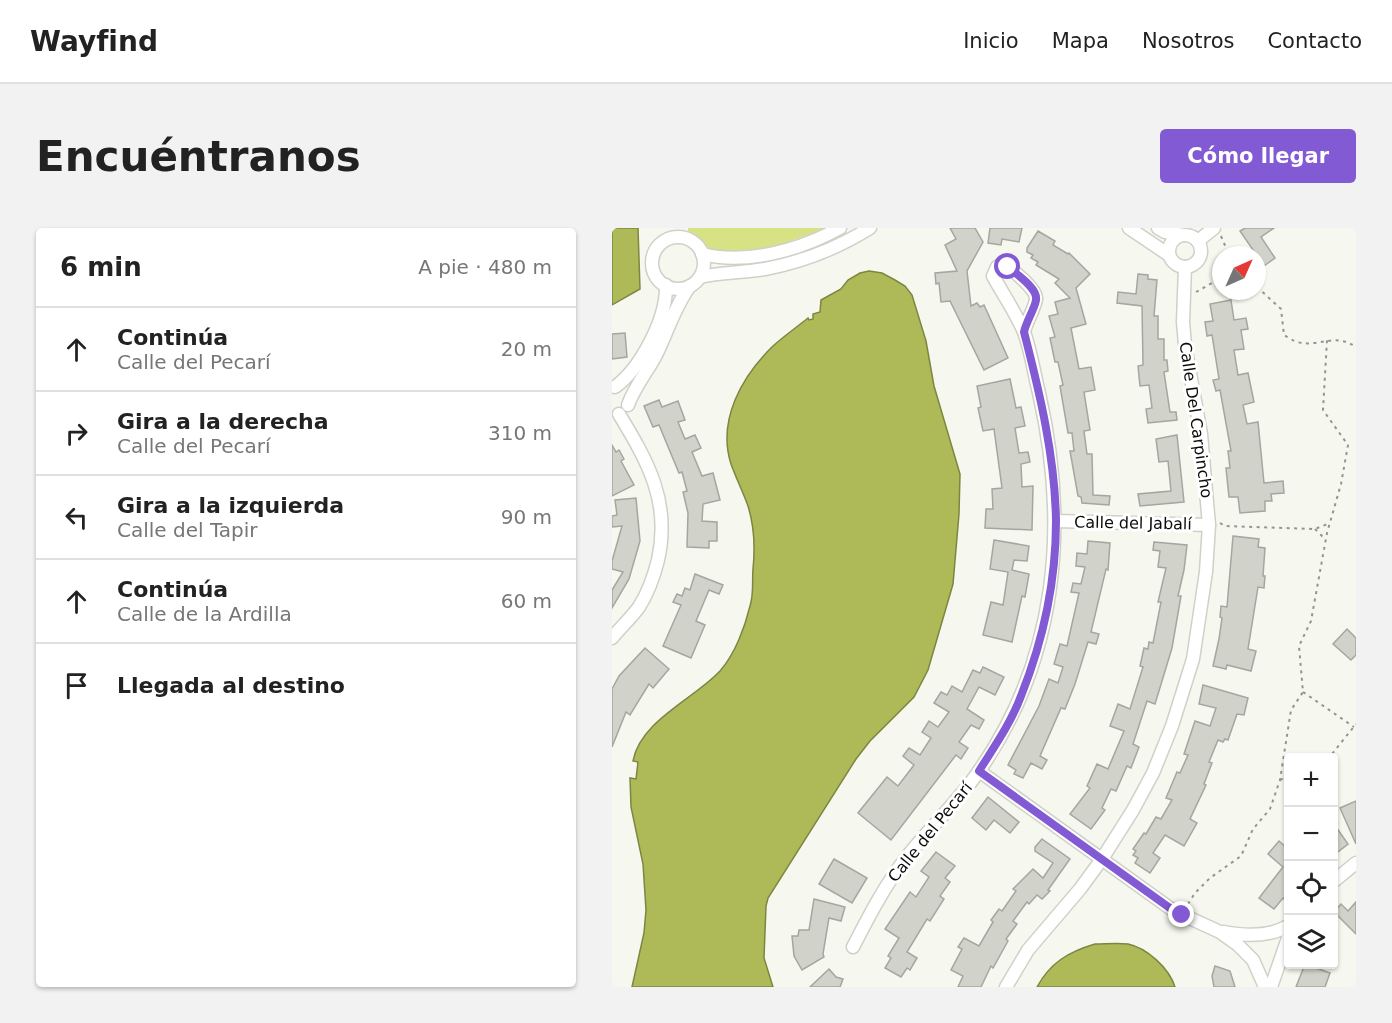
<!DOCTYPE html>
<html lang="es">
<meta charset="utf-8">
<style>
body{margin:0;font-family:"DejaVu Sans",sans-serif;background:#f2f2f2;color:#222}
.controls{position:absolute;right:18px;bottom:18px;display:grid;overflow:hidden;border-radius:6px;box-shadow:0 2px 4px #0004}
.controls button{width:54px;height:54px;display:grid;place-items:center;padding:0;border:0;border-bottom:2px solid #e0e0e0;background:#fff;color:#222;font:30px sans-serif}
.compass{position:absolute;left:600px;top:18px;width:54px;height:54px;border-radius:50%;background:#fff;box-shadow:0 2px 4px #0004;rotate:45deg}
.stop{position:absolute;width:18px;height:18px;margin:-14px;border:4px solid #825ad4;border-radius:50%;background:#fff}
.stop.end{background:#825ad4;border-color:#fff;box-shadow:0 2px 6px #0008}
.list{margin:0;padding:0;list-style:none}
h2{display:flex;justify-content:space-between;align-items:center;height:78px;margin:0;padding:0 24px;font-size:26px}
h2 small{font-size:20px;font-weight:400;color:#767676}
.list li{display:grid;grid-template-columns:39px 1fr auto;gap:18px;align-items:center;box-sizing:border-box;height:84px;padding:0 24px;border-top:2px solid #e0e0e0}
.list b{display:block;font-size:22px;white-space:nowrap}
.list p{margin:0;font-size:20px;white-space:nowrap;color:#767676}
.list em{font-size:20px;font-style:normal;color:#767676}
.icon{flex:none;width:33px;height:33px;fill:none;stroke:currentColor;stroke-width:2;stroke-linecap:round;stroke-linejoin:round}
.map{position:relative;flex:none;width:744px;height:759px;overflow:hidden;border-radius:6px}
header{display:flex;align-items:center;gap:36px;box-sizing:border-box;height:84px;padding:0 30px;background:#fff;border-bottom:2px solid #e0e0e0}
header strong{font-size:28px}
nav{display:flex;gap:33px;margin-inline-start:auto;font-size:21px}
.intro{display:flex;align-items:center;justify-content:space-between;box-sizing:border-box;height:144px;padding:0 36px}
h1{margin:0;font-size:42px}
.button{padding:15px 27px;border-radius:6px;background:#825ad4;color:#fff;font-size:21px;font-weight:700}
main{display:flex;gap:36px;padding:0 36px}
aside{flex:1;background:#fff;border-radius:6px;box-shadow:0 2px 4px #0004}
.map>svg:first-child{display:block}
</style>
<header>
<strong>Wayfind</strong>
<nav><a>Inicio</a><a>Mapa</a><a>Nosotros</a><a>Contacto</a></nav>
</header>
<div class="intro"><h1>Encuéntranos</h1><a class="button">Cómo llegar</a></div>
<main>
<aside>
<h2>6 min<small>A pie · 480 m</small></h2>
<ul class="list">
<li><svg class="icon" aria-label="ahead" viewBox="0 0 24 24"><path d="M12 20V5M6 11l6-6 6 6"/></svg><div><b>Continúa</b><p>Calle del Pecarí</p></div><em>20 m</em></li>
<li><svg class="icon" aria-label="right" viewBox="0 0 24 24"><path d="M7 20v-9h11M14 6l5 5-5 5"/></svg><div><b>Gira a la derecha</b><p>Calle del Pecarí</p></div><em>310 m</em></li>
<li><svg class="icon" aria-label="left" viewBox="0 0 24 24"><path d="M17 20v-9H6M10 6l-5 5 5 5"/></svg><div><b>Gira a la izquierda</b><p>Calle del Tapir</p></div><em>90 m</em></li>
<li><svg class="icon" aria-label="ahead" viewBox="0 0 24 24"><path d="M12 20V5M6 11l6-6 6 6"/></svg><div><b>Continúa</b><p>Calle de la Ardilla</p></div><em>60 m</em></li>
<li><svg class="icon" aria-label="arrive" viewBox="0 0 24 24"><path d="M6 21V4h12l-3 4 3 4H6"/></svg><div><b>Llegada al destino</b></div></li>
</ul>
</aside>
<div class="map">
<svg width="744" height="759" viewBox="0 0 744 759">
<rect width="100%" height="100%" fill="#f6f8ef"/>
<!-- green -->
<path fill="#d6e284" d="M76 0H216L159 20 122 25 94 21 76 4Z"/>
<!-- water -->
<g fill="#aeba58" stroke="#7d8640" stroke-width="1.5">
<path d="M0 0H26L28 61 0 77Z"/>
<path d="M257 43 270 45 283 52 293 58 300 67 314 113 322 158 348 246 347 286 341 356 316 442 302 469 258 513 244 531 156 670 154 678 152 730 161 759H20L32 705 34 682 31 636 19 579 18 550 24 551 26 534 21 533C28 493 82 471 108 443 123 426 133 399 138 378 142 366 140 353 141 341 143 321 142 297 136 278 131 264 124 250 119 236 105 192 130 148 161 118 172 108 185 99 196 90L197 92 201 91V86L208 84 209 72 229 61 236 52 248 45Z"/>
<path d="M483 716C493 716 505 715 516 716 535 720 557 740 563 759H425C438 735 456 724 483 716Z"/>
</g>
<!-- building -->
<g fill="#d1d2ca" stroke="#a5a69f" stroke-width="1.5">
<path d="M338 0H363L371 14 355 43 359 78 365 75 368 79 372 77 396 130 372 142 338 73 329 74 327 55 324 56 323 45 345 43 333 17 344 11Z"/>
<path d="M378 0H410L407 14 390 11 389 17 376 15Z"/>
<path d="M633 0H662L649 9 663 30 652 38 628 3Z"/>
<path d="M426 3 443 13 441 17 456 26 457 25 478 46 464 60 474 96 459 100 467 141 479 139 483 162 472 164 478 202 472 203 475 226H480L481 267 498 268 497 277 470 275 469 269 466 268 458 223H462L460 205H456L448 158 451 157 446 134H443L438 110 443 109 437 88 446 86 443 74 458 70 443 55 447 51 424 37 426 34 419 30 421 27 415 24V20Z"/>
<path d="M526 46 536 47V51L545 52 542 88H546V111H552V132H555L556 143 552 144 558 184H564L565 192 536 195 534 181 540 180 537 157 528 158 526 138 531 137 530 78 505 75 506 64 524 66Z"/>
<path d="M619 72 622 92 634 90 636 101 629 102 632 121 622 122 626 147 636 145 642 174 631 177 635 196 646 194 652 255 671 253 672 265 659 266 660 273H653V283L628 285 626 269H617L614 240H618L616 223H619L608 162 604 163 601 152 607 151 600 107 595 108 593 94 601 93 598 76Z"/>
<path d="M13 105 15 129 0 131V106Z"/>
<path d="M398 151 404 180 409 179 413 198 403 200 407 225 416 224 418 234 409 236 410 259 421 258 420 302 373 300 374 281H381L380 261 390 260 382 201 371 203 366 180 369 179 365 158Z"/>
<path d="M47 172 50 179 66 173 73 192 66 194 73 211 83 207 89 220 80 224 90 248 101 245 108 272 91 276 90 293 105 294V313H97V320L75 319 76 285 71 264 75 263 70 244 67 245 47 197 41 199 32 178Z"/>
<path d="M565 207 572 274 528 278 526 266 559 263 556 233 547 234 544 211Z"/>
<path d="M0 217 4 224 7 222 12 231 9 233 22 257 0 268Z"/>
<path d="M24 270 28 313 17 351 0 380V362L11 344 0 341V333L10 298 0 299V288L5 287 3 272Z"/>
<path d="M621 308 647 311 646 319 653 320 651 348H653L652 360 646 359 636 421 644 423 639 443 615 437 614 441 601 438 607 411 610 390 608 389 609 378 615 379Z"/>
<path d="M382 312 417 318 415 333 402 332 400 342 417 346 413 369 410 368 400 414 371 407 379 374 391 377 396 344 378 341Z"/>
<path d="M476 313 498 315 496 342 494 341 479 404 487 406 484 416 476 414 463 456 453 481 449 480 428 528 435 532 430 541 419 535 411 550 402 546 404 542 396 537 427 478 437 451 446 455 451 439 442 436 448 416 455 418 467 365 459 364 461 355 469 356 473 339 464 338 465 325 475 326Z"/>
<path d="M542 314 575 317 572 342 566 368H569L560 420 543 476 535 473 521 516 527 519 519 540 515 538 504 563 499 561 490 580 493 582 479 601 458 586 478 560 475 558 485 536 496 541 512 503 498 498 506 476 518 481 531 439 528 438 532 420 536 421 537 414 541 415 549 374H546L554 340 546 339 548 323 541 322Z"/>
<path d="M83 346 111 357 107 366 97 362 84 393 93 397 79 430 51 418 69 377 61 374 65 366 70 368 73 360 78 362Z"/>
<path d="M735 401 744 410V427L739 432 721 416Z"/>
<path d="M33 420 57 441 41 460 37 456 18 487 14 484 0 519V461L7 448Z"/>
<path d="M371 439 392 449 383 467 367 459 355 481 372 492 367 501 359 497 347 514 356 520 349 531 344 527 279 612 246 585 275 549 286 558 302 537 291 528 297 520 308 527 319 510 310 504 317 493 326 499 337 484 322 475 329 464 335 467 340 458 350 464 361 442 368 445Z"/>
<path d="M591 457 636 470 632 487 625 486 616 512 613 511 611 514 606 512 597 534 600 535 592 556 594 557 578 591 585 595 572 618 553 607 541 625 548 630 538 645 523 635 526 630 521 627 524 623 521 621 532 605 534 606 544 589 549 591 560 572 554 570 565 544 568 545 576 527 572 526 583 493 598 498 604 480 587 476Z"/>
<path d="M376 569 407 594 398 605 382 592 374 602 360 590Z"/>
<path d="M744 573V616L728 580Z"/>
<path d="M722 596 736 616 722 627Z"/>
<path d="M430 611 458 631 436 662 438 663 430 671 425 667 417 676 415 674 401 693 405 696 394 711 396 713 381 740 379 738 369 759H346L351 748 339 742 350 721 346 719 352 710 367 718 381 694 379 692 387 681 390 683 404 663 401 661 421 641 431 650 441 635 423 623V619Z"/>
<path d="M667 613 676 621V675L671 670 662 681 647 670 671 639 656 626Z"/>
<path d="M324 624 343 638 333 650 338 654 328 668 332 671 318 693 315 691 295 724 305 730 298 742 295 740 289 749 273 740 279 730 276 728 287 710 273 701 298 664 304 669 317 649 309 643Z"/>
<path d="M222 631 255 650 240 675 207 656Z"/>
<path d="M202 671 233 679 229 693 217 690 211 726 212 729 190 742 182 728 180 708H186L187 702H197Z"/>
<path d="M744 674V706L722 684 729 676 736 683Z"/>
<path d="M693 736 718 745 713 759H684Z"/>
<path d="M603 738 618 743 623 759H602L600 748Z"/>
<path d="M217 741 224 749 231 751 228 759H198Z"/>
</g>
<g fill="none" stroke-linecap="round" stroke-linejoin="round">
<!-- minor casing -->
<g stroke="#cfd0c8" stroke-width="15">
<g id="minor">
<path d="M517 0 557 27"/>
<path d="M546 0 553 4 572 7"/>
<circle cx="573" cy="23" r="16"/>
<circle cx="66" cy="35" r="26"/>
<path d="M586 13 602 0"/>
<path d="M90 26C135 37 188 22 228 0"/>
<path d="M88 49C109 44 131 45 153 41 190 34 226 20 258 0"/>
<path d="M3 159C29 140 55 90 54 57"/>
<path d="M16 177C22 160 34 145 43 129 55 106 62 79 78 58"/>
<path d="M444 293 597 297"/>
<path d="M0 410C9 399 19 390 27 379 36 365 42 348 46 332 59 274 36 234 7 186"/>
<path d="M367 543 562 683 608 704 625 716 641 732 653 759"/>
<path d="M722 653 744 635"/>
<path d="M612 704C633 708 657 709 676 698"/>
<path d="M241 719C257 688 273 657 294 630 317 600 346 574 367 543 446 430 457 297 427 165 422 145 419 123 412 104 404 85 391 66 381 48L385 39 390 36C399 40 425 61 424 71 423 80 414 94 412 104"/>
<path d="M394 759 416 722 468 661 490 631 521 582 541 545 560 498 581 431 594 344 597 297 589 206 573 117 571 94 573 39"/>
<path d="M659 759 676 710"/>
</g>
</g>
<!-- path -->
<g stroke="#93958e" stroke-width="2" stroke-dasharray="3 4.5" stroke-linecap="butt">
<path d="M609 8 617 27"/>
<path d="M645 59 669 81 672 107C676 109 681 113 685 114 707 120 722 104 744 119"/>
<path d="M584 64 609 50"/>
<path d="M608 295 613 298 703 301 718 295"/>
<path d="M703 301 713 311"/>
<path d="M691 464 742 499"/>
<path d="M714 530 720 526 744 496"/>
<path d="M668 552 676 548"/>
<path d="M576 676 583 665 598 650 629 628 641 601 658 581 668 552 679 482 691 464 687 418 699 393 715 305 729 256 736 217 711 182 715 112"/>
</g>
<!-- minor -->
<use href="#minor" stroke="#fff" stroke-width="12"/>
</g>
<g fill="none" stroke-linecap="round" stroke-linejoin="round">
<!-- route -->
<path stroke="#825ad4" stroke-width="8" d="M396 39C404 46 426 60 424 72 423 80 414 94 412 104 428 166 443 229 444 293 444 353 431 413 409 468 399 495 382 519 367 543L562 683 570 687"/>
</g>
<g text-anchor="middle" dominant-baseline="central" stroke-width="6" stroke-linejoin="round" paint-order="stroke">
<!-- street labels -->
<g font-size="16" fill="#0b0c09" stroke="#fff">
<text transform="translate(584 192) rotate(82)">Calle Del Carpincho</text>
<text transform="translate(521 295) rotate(1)">Calle del Jabalí</text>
<text transform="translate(318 604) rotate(-51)">Calle del Pecarí</text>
</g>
</g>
</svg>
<div class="controls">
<button>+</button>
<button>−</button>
<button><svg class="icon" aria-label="locate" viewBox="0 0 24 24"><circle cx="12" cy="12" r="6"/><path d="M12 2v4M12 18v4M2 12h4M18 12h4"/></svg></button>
<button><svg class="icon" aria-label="layers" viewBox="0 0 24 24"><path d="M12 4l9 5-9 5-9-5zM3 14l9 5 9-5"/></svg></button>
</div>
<svg class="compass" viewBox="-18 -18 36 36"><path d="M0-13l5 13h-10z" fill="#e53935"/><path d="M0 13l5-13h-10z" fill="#767676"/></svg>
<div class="stop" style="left:396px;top:39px"></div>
<div class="stop end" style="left:570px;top:687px"></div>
</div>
</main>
